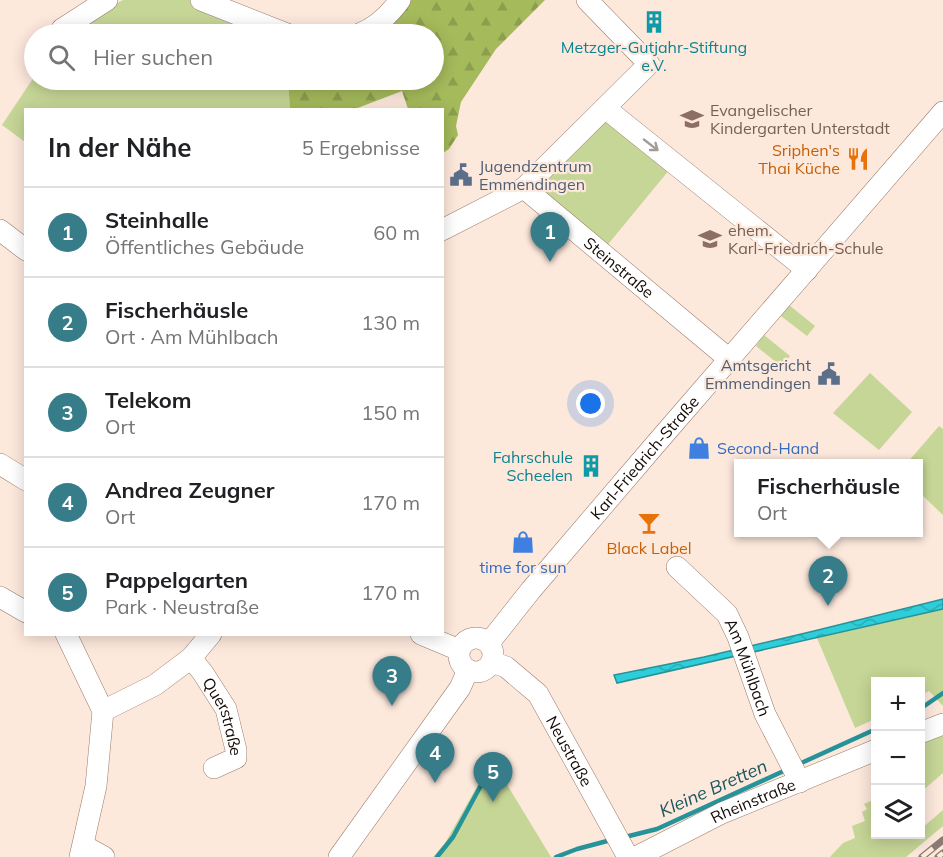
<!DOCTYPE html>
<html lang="de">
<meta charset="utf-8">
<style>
body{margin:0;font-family:Mulish,sans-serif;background:#f2f2f2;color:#202124}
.controls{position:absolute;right:18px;bottom:18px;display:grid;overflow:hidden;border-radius:0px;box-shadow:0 3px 15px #0003}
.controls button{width:54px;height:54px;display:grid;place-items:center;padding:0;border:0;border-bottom:2px solid #e0e0e0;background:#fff;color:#202124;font:30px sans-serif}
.you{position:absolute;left:591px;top:404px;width:21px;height:21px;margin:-15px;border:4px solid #fff;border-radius:50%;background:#1a73e8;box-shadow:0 0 0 9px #1a73e833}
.badge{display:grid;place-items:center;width:39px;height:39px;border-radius:50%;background:#367c89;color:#fff;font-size:20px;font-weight:700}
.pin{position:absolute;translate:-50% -50px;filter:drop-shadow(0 2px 3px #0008)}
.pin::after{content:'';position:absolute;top:32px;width:21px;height:18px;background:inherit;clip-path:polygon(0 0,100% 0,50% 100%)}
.popup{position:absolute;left:734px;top:459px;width:189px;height:78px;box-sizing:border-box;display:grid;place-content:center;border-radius:0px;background:#fff;filter:drop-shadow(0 2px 4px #0005);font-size:20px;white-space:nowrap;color:#757577}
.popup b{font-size:22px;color:#202124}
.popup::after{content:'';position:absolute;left:50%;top:100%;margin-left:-12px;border:12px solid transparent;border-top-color:#fff}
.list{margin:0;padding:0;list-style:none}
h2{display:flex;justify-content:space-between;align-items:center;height:78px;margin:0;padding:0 24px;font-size:26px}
h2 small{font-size:20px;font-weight:400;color:#757577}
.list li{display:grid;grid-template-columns:39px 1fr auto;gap:18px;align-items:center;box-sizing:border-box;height:90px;padding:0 24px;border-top:2px solid #e0e0e0}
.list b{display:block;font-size:22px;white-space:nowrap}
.list p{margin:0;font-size:20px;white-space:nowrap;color:#757577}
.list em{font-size:20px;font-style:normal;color:#757577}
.icon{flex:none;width:33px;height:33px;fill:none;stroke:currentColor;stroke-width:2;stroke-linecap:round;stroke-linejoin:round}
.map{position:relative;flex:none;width:943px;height:857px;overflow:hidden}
.search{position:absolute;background:#fff;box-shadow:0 3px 15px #0003;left:24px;top:24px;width:420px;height:66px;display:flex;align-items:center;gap:15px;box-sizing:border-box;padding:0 21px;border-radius:33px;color:#757577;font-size:22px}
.panel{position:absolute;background:#fff;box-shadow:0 3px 15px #0003;left:24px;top:108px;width:420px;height:528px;border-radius:0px}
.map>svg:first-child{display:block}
</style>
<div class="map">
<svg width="943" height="857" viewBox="0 0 943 857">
<defs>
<pattern id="forest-firs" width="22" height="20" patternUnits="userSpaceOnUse" patternTransform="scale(1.5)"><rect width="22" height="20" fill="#a5ba5b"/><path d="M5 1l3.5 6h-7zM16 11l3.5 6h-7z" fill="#8d9f4e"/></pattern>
<pattern id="water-waves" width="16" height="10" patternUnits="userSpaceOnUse" patternTransform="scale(1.5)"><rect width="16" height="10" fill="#2dcdd9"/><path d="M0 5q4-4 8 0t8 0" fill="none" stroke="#27afb9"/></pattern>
</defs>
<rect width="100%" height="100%" fill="#fde8dc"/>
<!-- green -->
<g fill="#c6d696">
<path d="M123 0H204L265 34H66L82 22Z"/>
<path d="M34 77V80H288L290 109 26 110 25 142 2 125Z"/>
<path d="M604 117 670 169 605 248 532 187Z"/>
<path d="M789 305 815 326 807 336 781 316Z"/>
<path d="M764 335 790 356 782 367 756 346Z"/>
<path d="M870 373 912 412 879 450 833 413Z"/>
<path d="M939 426 943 429V515L918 491V464L907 463Z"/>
<path d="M943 609V706L929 691 921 695 920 682H876L875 719 855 728 817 638Z"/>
<path d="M943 732V773L921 792 920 739Z"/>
<path d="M492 760 551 857H433L445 843Z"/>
<path d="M875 799 876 834H920L921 829 943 810V826L906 857H830L843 843 855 838 852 826 865 821 862 812 867 809 864 804Z"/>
</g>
<!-- forest -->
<path fill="url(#forest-firs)" d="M407 0H545L496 49 461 102 456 126 458 135 449 149 443 153 442 110 408 109 402 91 355 109H290L288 80H434V34H374Z"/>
<!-- water -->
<path fill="url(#water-waves)" stroke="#269299" stroke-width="1.5" d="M943 599V609L617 683 614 675 704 657 814 631Z"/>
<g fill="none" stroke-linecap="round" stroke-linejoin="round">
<!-- stream -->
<g stroke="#269299" stroke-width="4.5">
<path d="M920 709 943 693"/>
<path d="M799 764 876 729"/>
<path d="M625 837 657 829 788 769"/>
<path d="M437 857 453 837 492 765"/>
<path d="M556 857 577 849 611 840"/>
</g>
<!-- minor casing -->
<g stroke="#9a7b69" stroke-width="22">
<g id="minor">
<path d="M201 0 287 34"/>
<path d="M62 29 107 0"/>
<path d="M359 34C375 28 390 14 400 0"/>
<path d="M605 108 807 270"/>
<path d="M524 188 649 64 587 0"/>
<path d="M0 230 26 250"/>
<path id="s1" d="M442 230 524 188 729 359"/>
<path d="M0 464 26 480"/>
<path id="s2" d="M677 567 727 614 738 637 765 714 800 782"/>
<path d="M0 597 26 612"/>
<path d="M66 634 103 711 96 786 80 857"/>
<path d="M421 634 459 650"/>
<circle cx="476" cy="655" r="17"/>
<path id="s3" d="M489 643 531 590 654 446 943 112"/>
<path id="s4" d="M191 658 203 673 226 709 236 750V758L214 768"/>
<path id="s5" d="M492 662 506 667 538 694 628 857"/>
<path d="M103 711 155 685 191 658 211 634"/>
<path d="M920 733 943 724"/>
<path d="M84 846 104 857"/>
<path d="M339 857 460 688 468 670"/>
<path id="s6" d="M636 857 722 813 876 750"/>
</g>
</g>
<!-- minor -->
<use href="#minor" stroke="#fff" stroke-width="21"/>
<!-- rail casing -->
<g stroke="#8b7b72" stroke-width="7">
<g id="rail">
<path d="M922 857 943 840"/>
<path d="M938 857 943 853"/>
</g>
</g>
<!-- rail -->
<use href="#rail" stroke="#fde8dc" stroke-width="4.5" stroke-dasharray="14" stroke-linecap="butt"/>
</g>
<!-- one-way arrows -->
<defs><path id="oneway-shaft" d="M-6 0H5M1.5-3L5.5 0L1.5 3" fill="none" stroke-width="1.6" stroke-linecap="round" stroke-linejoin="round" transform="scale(1.5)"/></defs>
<use stroke="#a19d9b" href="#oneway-shaft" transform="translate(651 145) rotate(38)"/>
<!-- icons -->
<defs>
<g id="building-bare" transform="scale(1.8)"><path d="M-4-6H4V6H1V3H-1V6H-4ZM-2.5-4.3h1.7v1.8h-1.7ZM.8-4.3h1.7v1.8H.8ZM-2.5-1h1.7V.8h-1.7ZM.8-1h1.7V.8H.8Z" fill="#0f9aa8" stroke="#fde8dc" stroke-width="2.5" paint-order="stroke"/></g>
<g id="school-bare" transform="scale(1.8)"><path d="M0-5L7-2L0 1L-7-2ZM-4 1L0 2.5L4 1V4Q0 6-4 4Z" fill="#8d6e63" stroke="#fde8dc" stroke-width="2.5" paint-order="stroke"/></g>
<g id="restaurant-bare" transform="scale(1.8)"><path d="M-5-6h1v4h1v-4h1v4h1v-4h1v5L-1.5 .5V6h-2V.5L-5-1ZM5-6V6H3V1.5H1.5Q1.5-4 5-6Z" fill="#e8710a" stroke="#fde8dc" stroke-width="2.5" paint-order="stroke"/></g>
<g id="civic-bare" transform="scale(1.8)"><path d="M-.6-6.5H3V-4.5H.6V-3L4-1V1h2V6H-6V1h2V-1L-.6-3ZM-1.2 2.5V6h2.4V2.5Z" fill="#5c6f8a" stroke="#fde8dc" stroke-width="2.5" paint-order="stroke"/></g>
<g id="shop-bare" transform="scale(1.8)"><path d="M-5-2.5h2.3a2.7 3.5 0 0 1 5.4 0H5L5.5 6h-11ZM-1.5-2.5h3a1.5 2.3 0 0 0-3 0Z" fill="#3f7fe0" stroke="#fde8dc" stroke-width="2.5" paint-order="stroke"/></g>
<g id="bar-bare" transform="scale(1.8)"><path d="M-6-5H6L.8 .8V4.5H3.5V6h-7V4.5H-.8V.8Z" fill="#e8710a" stroke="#fde8dc" stroke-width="2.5" paint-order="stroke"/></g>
</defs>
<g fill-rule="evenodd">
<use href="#building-bare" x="654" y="22"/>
<use href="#school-bare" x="692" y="119"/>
<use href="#restaurant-bare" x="858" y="159"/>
<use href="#civic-bare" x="461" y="175"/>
<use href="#school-bare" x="710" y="239"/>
<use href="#civic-bare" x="829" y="374"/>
<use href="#shop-bare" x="699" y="448"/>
<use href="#building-bare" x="591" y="466"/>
<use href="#bar-bare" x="649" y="523"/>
<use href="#shop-bare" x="523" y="542"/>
</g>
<g text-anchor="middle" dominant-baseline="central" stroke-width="4.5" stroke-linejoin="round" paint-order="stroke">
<!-- culture labels -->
<g font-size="16" fill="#0d838f" stroke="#fde8dc">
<text x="654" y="47">Metzger-Gutjahr-Stiftung<tspan x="654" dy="18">e.V.</tspan></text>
<text x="573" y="457" text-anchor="end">Fahrschule<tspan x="573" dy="18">Scheelen</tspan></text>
</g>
<!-- education labels -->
<g font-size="16" fill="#785e54" stroke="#fde8dc" text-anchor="start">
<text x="710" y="110">Evangelischer<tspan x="710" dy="18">Kindergarten Unterstadt</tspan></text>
<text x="728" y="230">ehem.<tspan x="728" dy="18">Karl-Friedrich-Schule</tspan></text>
</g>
<!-- food labels -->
<g font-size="16" fill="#c56008" stroke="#fde8dc" text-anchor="end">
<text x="840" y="150">Sriphen's<tspan x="840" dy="18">Thai Küche</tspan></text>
<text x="649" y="548" text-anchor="middle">Black Label</text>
</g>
<!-- service labels -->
<g font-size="16" fill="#4e5e75" stroke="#fde8dc" text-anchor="start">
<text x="479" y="166">Jugendzentrum<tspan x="479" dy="18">Emmendingen</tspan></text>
<text x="811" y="365" text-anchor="end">Amtsgericht<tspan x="811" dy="18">Emmendingen</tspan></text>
</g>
<!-- street labels -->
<g font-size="16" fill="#140904" stroke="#fde8dc">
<text stroke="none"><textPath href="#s1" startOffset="216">Steinstraße</textPath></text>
<text stroke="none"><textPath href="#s3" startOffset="242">Karl-Friedrich-Straße</textPath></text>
<text stroke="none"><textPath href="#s2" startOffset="126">Am Mühlbach</textPath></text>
<text stroke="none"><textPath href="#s4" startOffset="68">Querstraße</textPath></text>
<text stroke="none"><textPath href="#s5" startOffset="122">Neustraße</textPath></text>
<text stroke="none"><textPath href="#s6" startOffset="130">Rheinstraße</textPath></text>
</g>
<!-- shop labels -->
<g font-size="16" fill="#366cbe" stroke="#fde8dc" text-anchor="start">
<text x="717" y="448">Second-Hand</text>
<text x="523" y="567" text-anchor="middle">time for sun</text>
</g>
<!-- water labels -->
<g font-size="18" font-style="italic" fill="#19575c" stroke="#fde8dc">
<text transform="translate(713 788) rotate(-24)">Kleine Bretten</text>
</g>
</g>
</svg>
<div class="controls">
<button>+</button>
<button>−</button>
<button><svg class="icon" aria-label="layers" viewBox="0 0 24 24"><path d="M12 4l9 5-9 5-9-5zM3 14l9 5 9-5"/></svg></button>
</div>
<div class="you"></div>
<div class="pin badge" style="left:550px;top:262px">1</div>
<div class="pin badge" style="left:828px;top:606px">2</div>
<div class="popup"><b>Fischerhäusle</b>Ort</div>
<div class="pin badge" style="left:392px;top:706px">3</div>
<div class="pin badge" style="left:435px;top:783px">4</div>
<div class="pin badge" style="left:493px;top:802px">5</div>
<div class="search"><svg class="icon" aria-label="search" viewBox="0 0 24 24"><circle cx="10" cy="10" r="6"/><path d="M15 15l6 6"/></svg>Hier suchen</div>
<section class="panel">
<h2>In der Nähe<small>5 Ergebnisse</small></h2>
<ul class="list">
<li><span class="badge">1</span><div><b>Steinhalle</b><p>Öffentliches Gebäude</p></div><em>60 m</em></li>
<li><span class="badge">2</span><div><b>Fischerhäusle</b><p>Ort · Am Mühlbach</p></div><em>130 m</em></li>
<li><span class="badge">3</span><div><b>Telekom</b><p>Ort</p></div><em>150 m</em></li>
<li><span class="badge">4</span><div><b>Andrea Zeugner</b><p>Ort</p></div><em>170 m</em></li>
<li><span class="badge">5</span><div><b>Pappelgarten</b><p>Park · Neustraße</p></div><em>170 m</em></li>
</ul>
</section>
</div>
